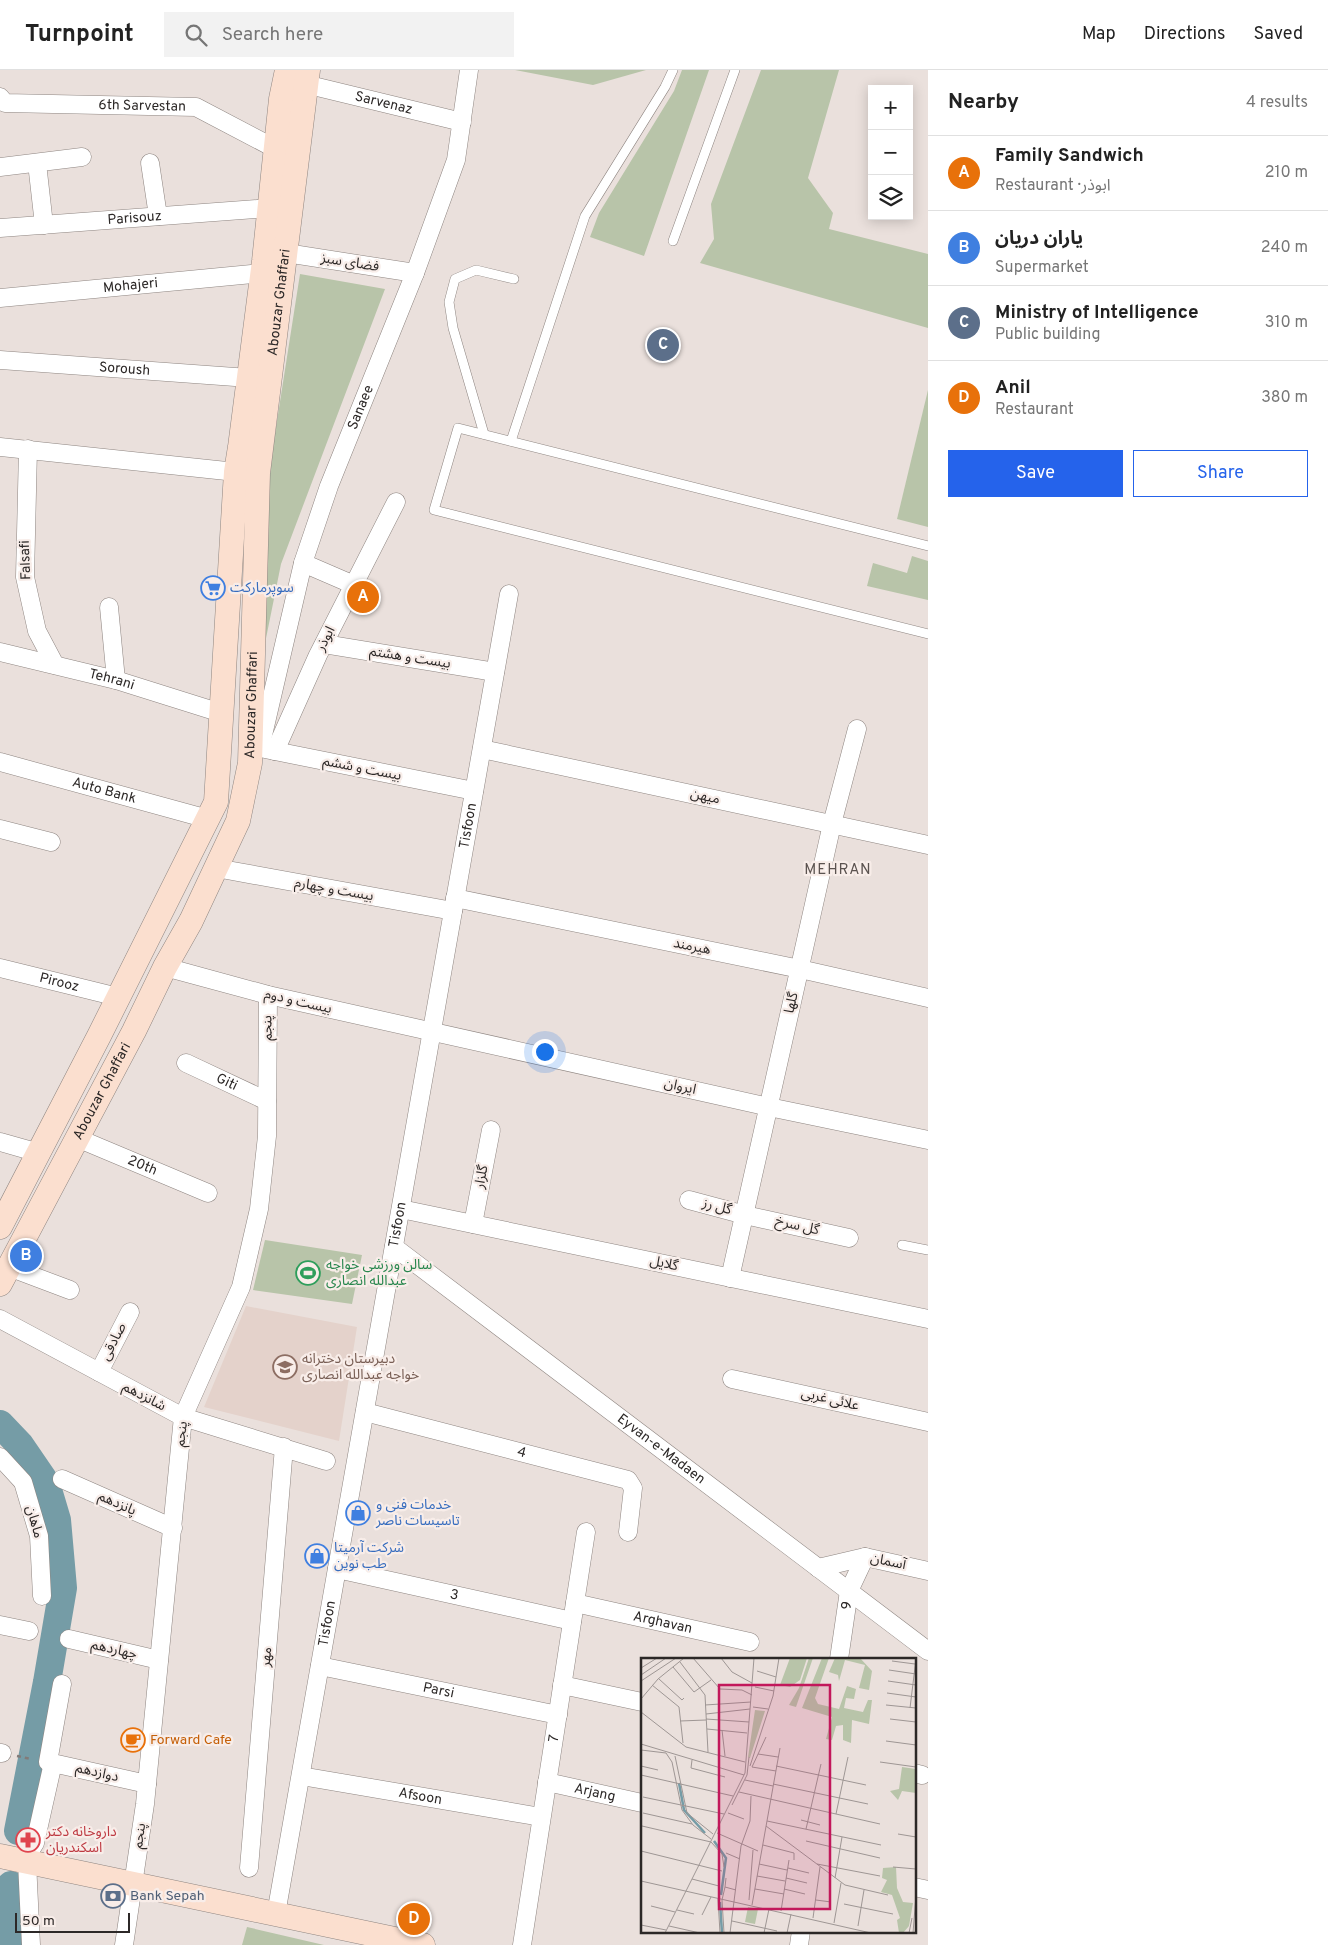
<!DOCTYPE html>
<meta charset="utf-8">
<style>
body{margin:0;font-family:Overpass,"Noto Sans Arabic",sans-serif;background:#f2f2f2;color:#222}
.controls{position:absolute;right:15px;top:15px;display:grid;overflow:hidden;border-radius:0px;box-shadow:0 2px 12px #0003}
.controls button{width:45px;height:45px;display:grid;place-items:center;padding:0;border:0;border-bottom:1px solid #e0e0e0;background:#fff;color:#222;font:25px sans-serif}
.scale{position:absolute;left:15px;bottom:12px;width:115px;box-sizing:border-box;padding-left:5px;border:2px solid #2c2827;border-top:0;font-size:14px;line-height:18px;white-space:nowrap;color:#2c2827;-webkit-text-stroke:4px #f8ede9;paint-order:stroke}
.you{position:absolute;left:544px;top:981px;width:18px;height:18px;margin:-12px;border:4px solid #fff;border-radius:50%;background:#1a73e8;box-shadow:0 0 0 8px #1a73e833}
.badge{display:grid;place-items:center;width:32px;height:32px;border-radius:50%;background:#2563eb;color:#fff;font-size:16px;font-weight:700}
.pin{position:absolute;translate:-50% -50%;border:2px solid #fff;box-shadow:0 1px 5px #0006}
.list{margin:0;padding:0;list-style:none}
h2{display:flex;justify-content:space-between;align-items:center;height:65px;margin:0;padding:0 20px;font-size:21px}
h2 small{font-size:16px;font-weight:400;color:#767676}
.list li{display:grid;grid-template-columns:32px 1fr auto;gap:15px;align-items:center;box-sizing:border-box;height:75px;padding:0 20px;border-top:1px solid #e0e0e0}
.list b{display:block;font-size:19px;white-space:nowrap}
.list p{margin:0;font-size:16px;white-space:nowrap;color:#767676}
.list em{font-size:16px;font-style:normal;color:#767676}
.actions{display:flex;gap:10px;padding:15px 20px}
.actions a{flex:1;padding:11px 0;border:1px solid #2563eb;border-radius:0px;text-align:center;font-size:18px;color:#2563eb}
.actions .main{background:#2563eb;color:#fff}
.icon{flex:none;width:28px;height:28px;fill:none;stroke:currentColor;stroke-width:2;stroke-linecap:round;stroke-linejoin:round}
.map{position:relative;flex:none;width:928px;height:1875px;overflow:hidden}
header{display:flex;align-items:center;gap:30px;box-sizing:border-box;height:70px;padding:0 25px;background:#fff;border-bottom:1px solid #e0e0e0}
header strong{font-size:24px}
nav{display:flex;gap:28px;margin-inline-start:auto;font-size:18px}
.search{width:350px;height:45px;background:#f2f2f2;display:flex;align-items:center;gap:12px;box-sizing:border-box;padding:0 18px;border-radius:0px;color:#767676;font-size:19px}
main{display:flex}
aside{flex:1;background:#fff}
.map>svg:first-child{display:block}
</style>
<header>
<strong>Turnpoint</strong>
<div class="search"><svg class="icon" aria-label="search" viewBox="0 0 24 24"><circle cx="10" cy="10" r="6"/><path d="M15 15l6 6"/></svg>Search here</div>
<nav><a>Map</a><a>Directions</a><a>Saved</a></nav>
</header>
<main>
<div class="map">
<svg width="928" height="1875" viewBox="0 0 928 1875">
<rect width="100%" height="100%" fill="#eae0dc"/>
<!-- built -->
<path fill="#e4d2cb" d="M246 1236 357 1257 339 1371 204 1337Z"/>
<!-- green -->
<g fill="#b8c4a9">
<path d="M515 0H646L593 15Z"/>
<path d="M682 0H709L644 186 590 167 599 143 674 21Z"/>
<path d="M761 0H839L808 108 833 143 829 159 928 184V258L700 193 714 169 711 134Z"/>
<path d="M300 204 385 219 281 494 258 608 240 599 256 485Z"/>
<path d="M928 320V457L897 449Z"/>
<path d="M912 486 928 491V530L867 516 873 493 907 503Z"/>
<path d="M265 1170 362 1185 352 1234 253 1220Z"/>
<path d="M247 1857 324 1875H242Z"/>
</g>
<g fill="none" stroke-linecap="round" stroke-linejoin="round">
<!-- river -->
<g stroke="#759ca6" stroke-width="28">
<path d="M0 1354 20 1375 46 1413 57 1450 63 1518 47 1612 18 1761"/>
<path d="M11 1815 14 1875"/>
</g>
<!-- lane casing -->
<g stroke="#8e8581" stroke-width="10">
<g id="lane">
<path d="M673 171 735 0"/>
<path d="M484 364 453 258 449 232 455 209 476 200 514 209"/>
<path d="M511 371 585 146 665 17 673 0"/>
<path d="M928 476 458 358 434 440 928 564"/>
<path d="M902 1175 928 1180"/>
</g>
</g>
<!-- street casing -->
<g stroke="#8e8581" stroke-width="19">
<g id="street">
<path id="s1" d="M305 14 462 52"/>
<path id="s2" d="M0 27 5 33 196 37 276 79"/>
<path d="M37 93 44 155"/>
<path d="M150 93 158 146"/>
<path d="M0 97 82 87"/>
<path id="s3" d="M0 158 270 138"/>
<path d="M286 183 415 203"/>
<path id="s4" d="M0 228 263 203"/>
<path id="s5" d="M0 290 249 308"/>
<path d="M0 377 236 402"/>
<path d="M28 379 25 507 37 561 55 595"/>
<path d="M303 493 354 515"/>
<path d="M109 537 116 610"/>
<path d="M324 574 495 602"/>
<path id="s6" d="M0 582 116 610 221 643"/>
<path id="s7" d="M260 678 303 493 329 416 415 203 456 90 469 0"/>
<path d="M265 679 474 721"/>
<path d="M482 679 928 775"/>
<path d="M275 681 318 585 396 432"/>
<path id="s8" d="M0 692 208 749"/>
<path d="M0 759 51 772"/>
<path d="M216 798 453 841"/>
<path d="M455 828 800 899 928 928"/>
<path d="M165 897 268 925 769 1037 928 1070"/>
<path id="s9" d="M0 898 118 927"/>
<path id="s10" d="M186 993 267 1031"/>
<path id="s11" d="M77 1068 208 1123"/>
<path d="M0 1072 39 1083"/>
<path d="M689 1130 745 1145 849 1168"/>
<path d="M401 1139 928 1249"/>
<path d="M473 1154 491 1060"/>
<path id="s12" d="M394 1177 928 1581"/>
<path d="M9 1197 70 1220"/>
<path d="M730 1208 832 754 857 659"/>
<path d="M0 1249 183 1347 326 1391"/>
<path d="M99 1302 130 1242"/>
<path d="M732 1309 928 1352"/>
<path id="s13" d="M365 1342 628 1410 633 1418 628 1462"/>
<path d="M0 1387 23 1412 39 1466 42 1526"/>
<path d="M62 1409 173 1458"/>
<path d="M818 1498 865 1487 928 1501"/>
<path id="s14" d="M337 1499 572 1551"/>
<path id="s15" d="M575 1533 750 1572"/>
<path d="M0 1555 29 1561"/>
<path d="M69 1569 159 1590"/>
<path id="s16" d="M839 1589 849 1521 865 1487"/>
<path id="s17" d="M320 1596 558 1645"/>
<path d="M62 1614 48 1692 147 1714"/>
<path d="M562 1615 642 1632"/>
<path d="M0 1683H2"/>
<path d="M914 1703 922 1705"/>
<path id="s18" d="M301 1706 541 1747"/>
<path id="s19" d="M547 1712 642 1733"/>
<path d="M249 1798 284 1377"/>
<path d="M914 1817 928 1820"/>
<path id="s20" d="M276 1844 509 524"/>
<path d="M31 1875 27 1792 30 1781 35 1773 53 1693"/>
<path d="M124 1875 145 1734 183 1347 241 1217 259 1139 267 1066 268 925"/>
<path id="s21" d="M522 1875 586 1462"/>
<path d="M799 1875 801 1861"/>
</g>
</g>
<!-- secondary casing -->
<g stroke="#8e8581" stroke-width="25">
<g id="secondary">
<path d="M0 1157 99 966 216 732 236 402 240 377 264 191 281 29 287 0"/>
<path id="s22" d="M0 1214 134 961 165 897 191 851 238 751 250 693 258 403 308 0"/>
<path d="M0 1786 423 1875"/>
</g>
</g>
<!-- path -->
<path stroke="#827b79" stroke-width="2.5" stroke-dasharray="4 4" stroke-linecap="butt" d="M17 1686 31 1689"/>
<!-- lane -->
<use href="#lane" stroke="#fff" stroke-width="9"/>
<!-- street -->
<use href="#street" stroke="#fff" stroke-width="18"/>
<!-- secondary -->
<use href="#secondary" stroke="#fbdfcf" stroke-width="24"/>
</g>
<!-- icons -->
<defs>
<g id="supermarket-ring" transform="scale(1.25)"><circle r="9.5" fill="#f8ede9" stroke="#3f7fe0" stroke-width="1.5"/><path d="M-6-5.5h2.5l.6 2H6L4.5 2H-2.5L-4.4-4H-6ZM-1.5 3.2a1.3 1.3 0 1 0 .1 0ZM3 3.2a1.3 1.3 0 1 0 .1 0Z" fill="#3f7fe0"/></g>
<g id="stadium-ring" transform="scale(1.25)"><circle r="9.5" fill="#f8ede9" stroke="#2e9e5b" stroke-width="1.5"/><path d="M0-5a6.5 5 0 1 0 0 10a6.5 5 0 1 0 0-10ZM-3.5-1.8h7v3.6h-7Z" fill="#2e9e5b"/></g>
<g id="school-ring" transform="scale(1.25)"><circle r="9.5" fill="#f8ede9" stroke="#8d6e63" stroke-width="1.5"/><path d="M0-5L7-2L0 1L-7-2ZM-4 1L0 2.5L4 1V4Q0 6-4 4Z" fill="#8d6e63"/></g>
<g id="shop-ring" transform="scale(1.25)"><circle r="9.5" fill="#f8ede9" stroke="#3f7fe0" stroke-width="1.5"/><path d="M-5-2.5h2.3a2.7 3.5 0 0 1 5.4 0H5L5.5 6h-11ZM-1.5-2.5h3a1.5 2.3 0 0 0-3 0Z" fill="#3f7fe0"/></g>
<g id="cafe-ring" transform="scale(1.25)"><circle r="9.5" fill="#f8ede9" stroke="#e8710a" stroke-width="1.5"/><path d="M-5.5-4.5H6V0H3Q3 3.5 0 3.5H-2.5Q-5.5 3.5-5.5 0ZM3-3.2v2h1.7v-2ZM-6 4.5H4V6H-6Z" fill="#e8710a"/></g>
<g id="pharmacy-ring" transform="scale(1.25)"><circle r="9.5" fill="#f8ede9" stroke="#e0444e" stroke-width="1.5"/><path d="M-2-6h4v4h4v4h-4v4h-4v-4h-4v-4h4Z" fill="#e0444e"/></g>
<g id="bank-ring" transform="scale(1.25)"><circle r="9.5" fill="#f8ede9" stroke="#5c6f8a" stroke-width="1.5"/><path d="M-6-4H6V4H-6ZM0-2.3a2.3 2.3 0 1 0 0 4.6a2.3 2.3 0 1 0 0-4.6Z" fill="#5c6f8a"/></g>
</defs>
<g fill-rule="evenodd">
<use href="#supermarket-ring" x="213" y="518"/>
<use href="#stadium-ring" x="308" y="1203"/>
<use href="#school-ring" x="285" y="1297"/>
<use href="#shop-ring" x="358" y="1443"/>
<use href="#shop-ring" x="317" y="1486"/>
<use href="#cafe-ring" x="133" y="1670"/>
<use href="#pharmacy-ring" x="28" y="1770"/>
<use href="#bank-ring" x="113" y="1826"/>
</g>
<g text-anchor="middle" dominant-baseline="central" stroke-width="4.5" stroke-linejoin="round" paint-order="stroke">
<!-- street labels -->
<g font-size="14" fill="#2c2827" stroke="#f8ede9">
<text stroke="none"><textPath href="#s1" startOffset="81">Sarvenaz</textPath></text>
<text stroke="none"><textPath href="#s2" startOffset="145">6th Sarvestan</textPath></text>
<text stroke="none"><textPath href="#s3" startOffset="135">Parisouz</textPath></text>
<text transform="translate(350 193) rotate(9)">فضای سبز</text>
<text stroke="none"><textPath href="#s4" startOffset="131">Mohajeri</textPath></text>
<text stroke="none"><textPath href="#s22" startOffset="1042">Abouzar Ghaffari</textPath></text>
<text stroke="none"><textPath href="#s5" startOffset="125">Soroush</textPath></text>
<text stroke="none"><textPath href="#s7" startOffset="356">Sanaee</textPath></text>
<text transform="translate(26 490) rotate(-92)">Falsafi</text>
<text transform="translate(326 569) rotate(-63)">ابوذر</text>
<text transform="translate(410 588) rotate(9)">بیست و هشتم</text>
<text stroke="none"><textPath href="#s6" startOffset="115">Tehrani</textPath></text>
<text stroke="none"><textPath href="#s22" startOffset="638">Abouzar Ghaffari</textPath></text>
<text transform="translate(362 699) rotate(11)">بیست و ششم</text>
<text stroke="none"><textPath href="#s8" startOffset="108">Auto Bank</textPath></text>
<text transform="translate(705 727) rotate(12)">میهن</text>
<text stroke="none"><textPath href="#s20" startOffset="1105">Tisfoon</textPath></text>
<text transform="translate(334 820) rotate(10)">بیست و چهارم</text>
<text transform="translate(692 877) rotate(11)">هیرمند</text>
<text stroke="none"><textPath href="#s9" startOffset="61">Pirooz</textPath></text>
<text transform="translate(298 932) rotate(13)">بیست و دوم</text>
<text transform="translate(792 933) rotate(-77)">گلها</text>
<text transform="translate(268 958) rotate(-91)">پنجم</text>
<text stroke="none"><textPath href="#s10" startOffset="45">Giti</textPath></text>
<text transform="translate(680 1017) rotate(13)">ایروان</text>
<text stroke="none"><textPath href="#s22" startOffset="218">Abouzar Ghaffari</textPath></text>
<text stroke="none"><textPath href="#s11" startOffset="71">20th</textPath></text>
<text transform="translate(482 1107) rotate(-79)">گلزار</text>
<text transform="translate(717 1137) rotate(15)">گل رز</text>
<text stroke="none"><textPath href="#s20" startOffset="700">Tisfoon</textPath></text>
<text transform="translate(797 1156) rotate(13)">گل سرخ</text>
<text transform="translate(664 1194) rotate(12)">گلایل</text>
<text transform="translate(114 1272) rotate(-63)">صادقی</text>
<text transform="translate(144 1327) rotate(28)">شانزدهم</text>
<text transform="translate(830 1330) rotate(13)">علائی غربی</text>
<text transform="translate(182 1364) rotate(-83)">پنجم</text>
<text stroke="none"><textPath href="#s12" startOffset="335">Eyvan-e-Madaen</textPath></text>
<text stroke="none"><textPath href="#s13" startOffset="162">4</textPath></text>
<text transform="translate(117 1434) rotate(24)">پانزدهم</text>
<text transform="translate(34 1452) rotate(75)">ماهان</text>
<text transform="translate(888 1492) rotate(12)">آسمان</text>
<text stroke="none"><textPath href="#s14" startOffset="120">3</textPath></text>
<text stroke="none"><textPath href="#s16" startOffset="54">9</textPath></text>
<text stroke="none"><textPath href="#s15" startOffset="90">Arghavan</textPath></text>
<text stroke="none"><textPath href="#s20" startOffset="295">Tisfoon</textPath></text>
<text transform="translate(114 1580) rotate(13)">چهاردهم</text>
<text transform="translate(267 1587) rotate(-85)">مهر</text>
<text stroke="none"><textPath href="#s17" startOffset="121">Parsi</textPath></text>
<text stroke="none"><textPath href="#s21" startOffset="209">7</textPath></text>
<text transform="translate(97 1703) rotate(13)">دوازدهم</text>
<text stroke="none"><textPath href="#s19" startOffset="49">Arjang</textPath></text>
<text stroke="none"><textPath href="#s18" startOffset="121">Afsoon</textPath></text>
<text transform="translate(140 1766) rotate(-82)">پنجم</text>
</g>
<!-- shop labels -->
<g font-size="14" fill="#366cbe" stroke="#f8ede9" text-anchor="start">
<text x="230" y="518">سوپرمارکت</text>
<text x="376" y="1435">خدمات فنی و<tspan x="376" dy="16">تاسیسات ناصر</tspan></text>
<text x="334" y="1478">شرکت آرمیتا<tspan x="334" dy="16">طب نوین</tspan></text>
</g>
<!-- leisure labels -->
<g font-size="14" fill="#27864d" stroke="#f8ede9" text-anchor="start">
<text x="326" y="1195">سالن ورزشی خواجه<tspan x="326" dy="16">عبدالله انصاری</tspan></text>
</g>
<!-- education labels -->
<g font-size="14" fill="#785e54" stroke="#f8ede9" text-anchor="start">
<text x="302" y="1289">دبیرستان دخترانه<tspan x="302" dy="16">خواجه عبدالله انصاری</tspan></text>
</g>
<!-- food labels -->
<g font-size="14" fill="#c56008" stroke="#f8ede9" text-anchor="start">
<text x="150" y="1670">Forward Cafe</text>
</g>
<!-- health labels -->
<g font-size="14" fill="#be3a42" stroke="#f8ede9" text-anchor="start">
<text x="46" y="1762">داروخانه دکتر<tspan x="46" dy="16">اسکندریان</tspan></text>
</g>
<!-- service labels -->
<g font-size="14" fill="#4e5e75" stroke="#f8ede9" text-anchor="start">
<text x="130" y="1826">Bank Sepah</text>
</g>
<!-- neighbourhood labels -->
<g font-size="15" letter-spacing="1" fill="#5b5350" stroke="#f8ede9">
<text x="838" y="800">MEHRAN</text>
</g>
</g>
<!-- overview -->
<g transform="translate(641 1588)">
<rect width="275" height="275" fill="#eae0dc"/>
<path d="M149 0H166L159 22 149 29 139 27ZM168 0H172L155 49 148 47 158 30ZM181 0H188L174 40 177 46 198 51 206 28 215 31 213 41 205 40 203 50 222 54 227 42H231L228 66 211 62 210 85 202 82V67L195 68 191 82 185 81 191 59 161 50ZM194 0H219L231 13 228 32 218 30 224 7 204 2 198 23 197 17 188 14ZM114 52 124 53 109 100 107 99ZM261 109 275 111V135L261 133 257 142 249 133 258 131ZM255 209 256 230 262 244 272 245 268 268 262 275H258L256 262 259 260 251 237 240 234 246 222 241 220 242 210ZM107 249 117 251 114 266 104 264Z" fill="#b8c4a9"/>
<path fill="none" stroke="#759ca6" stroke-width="2.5" d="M38 125 43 152 64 175M73 183 85 200 80 237M79 244 81 275"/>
<path fill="none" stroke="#9e9694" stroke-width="1" d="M52 0 79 31 101 32 111 37M80 0 91 14 111 25M251 3 274 6M39 4 64 37 67 94M32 9 53 34 70 22M0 10 16 0M248 12 275 16M116 13 135 19M0 17 25 0M18 21 41 42 43 40M0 23 35 0M247 23 275 27M11 27 38 49 42 85M114 29 133 33M246 35 275 39M0 41 17 21 43 0M64 47 110 44M245 47 275 50M112 49 127 51M269 50 275 1M0 54 45 89 104 104M65 56 109 51M65 61 108 64M249 61 275 64M39 63 65 62M66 71 106 75M81 72 84 98M245 83 275 87M0 86 103 117M0 92 25 95 31 104 41 152 52 167 70 181M117 96 137 99M34 98 46 155 72 176M51 102 50 110 84 119M239 104 275 109M0 108 17 112M109 108 132 38 138 0M135 108 225 127M111 109 125 79M111 109 135 113M0 117 92 138M104 122 132 128M0 124V172M132 126 227 146M98 134 239 166M2 139 83 156M91 147 106 117 108 99M2 155 51 166M87 155 103 161M195 156 207 99M160 162 179 167M126 163 240 187M1 168 70 184 81 196 83 209M125 168 204 227 247 237M165 171 180 106M76 175 117 193M257 176 275 179M165 183 239 200M122 187 153 195V202M0 193 81 213M85 195 99 201M118 206 146 212M176 206 239 218M252 209 275 211M147 210 168 215M116 218 144 223M85 220 84 229 95 232M145 220 166 225M194 220 201 179M51 221 78 228M0 223 230 275M114 231 143 236M143 231 164 236M77 241 79 275M108 242 112 192M175 242 190 244M203 246 252 256M111 247 139 90M10 248 34 254M36 252 53 256M140 253 148 202M61 257 70 239M172 260 179 209M91 263 136 273M193 265 200 225M0 267 25 272M28 268 59 275M217 268 223 232M24 275 104 115 113 0M83 275 81 242 84 229M89 275 100 188 109 163 110 138M123 275 128 251M146 275 150 256M268 275 271 260M272 275 275 237"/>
<path fill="#c2185b" fill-opacity="0.15" stroke="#c2185b" stroke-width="2.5" d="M78 27H189V251H78Z"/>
<rect width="275" height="275" fill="none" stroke="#2c2827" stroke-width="2.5"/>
</g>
</svg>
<div class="controls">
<button>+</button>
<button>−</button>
<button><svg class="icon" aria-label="layers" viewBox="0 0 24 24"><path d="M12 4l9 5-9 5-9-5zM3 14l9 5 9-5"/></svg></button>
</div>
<div class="scale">50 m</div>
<div class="you"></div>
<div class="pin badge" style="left:363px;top:527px;background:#e8710a">A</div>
<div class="pin badge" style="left:26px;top:1186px;background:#3f7fe0">B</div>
<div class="pin badge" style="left:663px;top:275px;background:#5c6f8a">C</div>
<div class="pin badge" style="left:414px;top:1849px;background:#e8710a">D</div>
</div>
<aside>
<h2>Nearby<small>4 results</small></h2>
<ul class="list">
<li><span class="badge" style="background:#e8710a">A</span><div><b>Family Sandwich</b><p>Restaurant · ابوذر</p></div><em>210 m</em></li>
<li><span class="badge" style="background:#3f7fe0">B</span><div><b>یاران دریان</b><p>Supermarket</p></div><em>240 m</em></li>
<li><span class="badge" style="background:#5c6f8a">C</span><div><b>Ministry of Intelligence</b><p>Public building</p></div><em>310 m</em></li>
<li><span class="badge" style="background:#e8710a">D</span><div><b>Anil</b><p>Restaurant</p></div><em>380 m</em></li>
</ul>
<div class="actions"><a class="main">Save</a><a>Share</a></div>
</aside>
</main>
